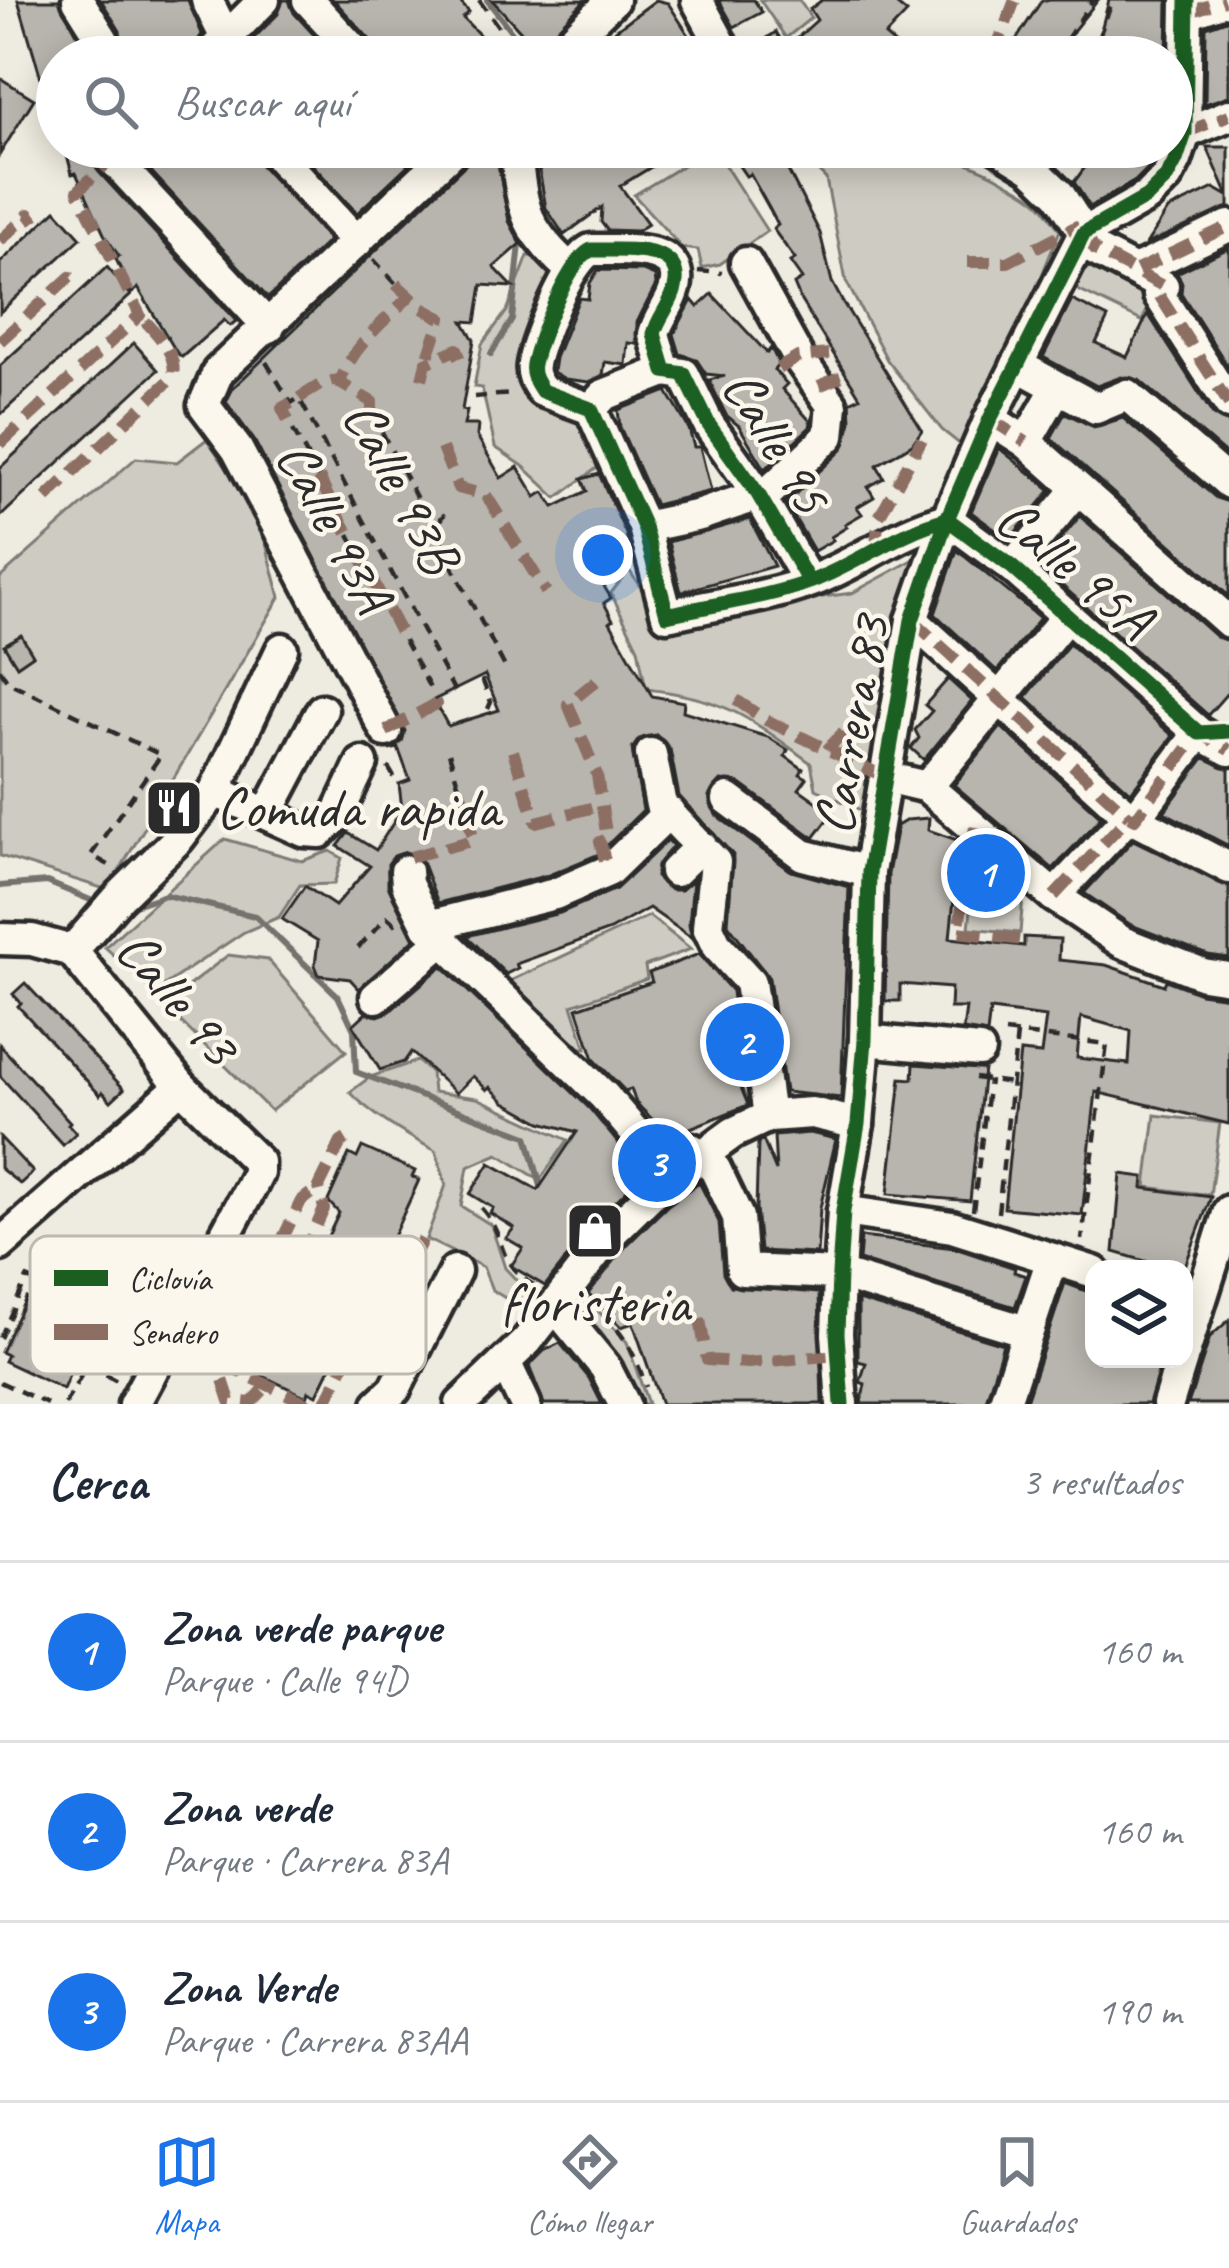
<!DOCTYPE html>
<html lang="es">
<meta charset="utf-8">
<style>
body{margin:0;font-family:Caveat,sans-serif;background:#f6f6f7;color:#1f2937}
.controls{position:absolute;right:36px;bottom:36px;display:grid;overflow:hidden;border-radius:24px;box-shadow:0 6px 30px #0003}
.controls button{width:108px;height:108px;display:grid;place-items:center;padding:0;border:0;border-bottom:3px solid #e0e1e3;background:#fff;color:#1f2937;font:60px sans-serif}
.you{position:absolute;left:603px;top:555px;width:42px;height:42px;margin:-30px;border:9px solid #fff;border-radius:50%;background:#1a73e8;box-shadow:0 0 0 18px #1a73e833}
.badge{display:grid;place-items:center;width:78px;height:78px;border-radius:50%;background:#1a73e8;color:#fff;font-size:39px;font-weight:700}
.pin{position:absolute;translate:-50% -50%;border:6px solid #fff;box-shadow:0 3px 12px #0006}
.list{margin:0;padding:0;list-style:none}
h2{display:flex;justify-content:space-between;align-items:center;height:156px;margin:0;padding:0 48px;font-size:51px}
h2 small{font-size:39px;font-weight:400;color:#747a83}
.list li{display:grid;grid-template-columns:78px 1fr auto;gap:36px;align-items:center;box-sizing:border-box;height:180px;padding:0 48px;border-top:3px solid #e0e1e3}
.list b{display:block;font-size:45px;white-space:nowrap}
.list p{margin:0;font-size:39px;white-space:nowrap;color:#747a83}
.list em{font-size:39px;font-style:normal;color:#747a83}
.icon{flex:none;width:66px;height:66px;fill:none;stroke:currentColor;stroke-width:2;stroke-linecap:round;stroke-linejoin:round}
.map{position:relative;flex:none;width:1229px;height:1404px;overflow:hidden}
.search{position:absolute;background:#fff;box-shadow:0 6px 30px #0003;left:36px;right:36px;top:36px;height:132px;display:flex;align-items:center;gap:30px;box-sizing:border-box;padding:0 42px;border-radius:66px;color:#747a83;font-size:45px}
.sheet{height:696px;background:#fff}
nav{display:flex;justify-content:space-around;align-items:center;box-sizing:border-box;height:168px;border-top:3px solid #e0e1e3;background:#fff;font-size:33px;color:#747a83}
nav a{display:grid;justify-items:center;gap:6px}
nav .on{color:#1a73e8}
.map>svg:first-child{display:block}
</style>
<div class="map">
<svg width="1229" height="1404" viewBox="0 0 1229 1404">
<rect width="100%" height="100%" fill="#eeebe0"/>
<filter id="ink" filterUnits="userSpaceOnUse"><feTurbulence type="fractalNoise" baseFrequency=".00833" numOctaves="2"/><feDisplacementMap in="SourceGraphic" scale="24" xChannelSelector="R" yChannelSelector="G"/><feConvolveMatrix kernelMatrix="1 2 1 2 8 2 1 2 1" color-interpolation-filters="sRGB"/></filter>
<g filter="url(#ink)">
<!-- green -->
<g fill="#cecbc2" stroke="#7c7b76" stroke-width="3">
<path d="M760 0H799L811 18 786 38Z"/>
<path d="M713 147 767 231 720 264 702 268 698 250 682 248 634 195Z"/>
<path d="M794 147C873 147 935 140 1005 181 1017 188 1034 196 1044 208 1049 215 1054 223 1060 230L1008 360 962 446 942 430 887 360 846 281 826 179Z"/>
<path d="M1094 254 1159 286 1142 321 1076 289Z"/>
<path d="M528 256 546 258 560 271 530 356 576 414 605 462 557 498 523 466 495 447 482 388 474 387 482 344 507 311Z"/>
<path d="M207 439 259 517 280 597 108 890 0 856V578L136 458 177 462Z"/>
<path d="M920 556 869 814 816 789 811 763C748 717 726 698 646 689L638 648 611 593 629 570 653 606 724 610 852 593Z"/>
<path d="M225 839 302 861 330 851 342 858 334 884 300 885 279 917 244 932 154 992 105 947Z"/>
<path d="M983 858 1021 888 1017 892H987L1023 896 1020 933 969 928 972 900 963 894 961 882Z"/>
<path d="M649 916 691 949 645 966 647 979 572 1005 586 1048H576L510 981Z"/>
<path d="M228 955 268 960 346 1051 271 1111 164 1005Z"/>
<path d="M417 1061 431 1072 433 1092 477 1098 568 1140 540 1180 498 1154 468 1167 461 1206 491 1225 505 1268 535 1300 525 1310 492 1290 483 1267 426 1239 446 1185 436 1151C405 1134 375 1118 350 1092L370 1077Z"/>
<path d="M1155 1115 1220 1123 1210 1195 1146 1187Z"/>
<path d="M576 1287 627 1342 648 1404H627L562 1303Z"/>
</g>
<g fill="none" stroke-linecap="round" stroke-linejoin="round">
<!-- stream -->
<g stroke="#74726e" stroke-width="6">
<path d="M487 0 531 57"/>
<path d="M491 354 512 320 521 234"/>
<path d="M0 886 47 882 100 904"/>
<path d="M123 909 165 895 255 916 338 996 354 1030 356 1072 527 1136 542 1190"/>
<path d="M572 1297 622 1363 628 1380"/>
</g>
</g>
<!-- building -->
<g fill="#b8b5ae" stroke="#2b2b2b" stroke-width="3" fill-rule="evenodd">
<path d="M18 0H59L84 47 85 57H57L43 85Z"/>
<path d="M101 0H188L202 34 188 57H124L120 31Z"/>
<path d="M283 0H289L294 13 334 57H235L278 14Z"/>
<path d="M334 0H458L469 12 463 18 501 57H379L374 44Z"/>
<path d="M492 0H585L537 49Z"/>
<path d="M656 0 668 3 703 57H605L594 46Z"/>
<path d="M719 0H754L762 12 734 27Z"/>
<path d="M822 0H891L907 13 885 36 910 57H860L845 42 824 57H747L746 53 776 32 786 48 817 20 810 9Z"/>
<path d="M1042 0H1098L1052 57H1005Z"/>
<path d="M1109 0H1168L1167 57H1094Z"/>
<path d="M1229 19V96L1205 104 1206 27Z"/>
<path d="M0 78 34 99 0 154Z"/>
<path d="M65 147H96L93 163 98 171 236 321 230 326 224 320 182 357 177 353 138 288 132 294 116 259 119 256 104 234 76 173 72 174Z"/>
<path d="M139 147H251L256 160 329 240 268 298 137 156Z"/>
<path d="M296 147H427L357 213Z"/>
<path d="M490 147 496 154 509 221 521 244 494 267 513 287 482 285 476 322 463 321 474 340 462 410 467 411 464 425H478L477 436 501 478 518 467 536 497 544 492 554 507 587 491 582 479 599 474 626 534 632 558 592 566 611 598 604 603 613 620 610 622 652 696 684 702 683 711 768 737 788 750 785 756 803 769 800 774 807 778 799 789 833 813 814 838 739 783 721 781 709 796 716 815 791 871 849 887 841 1098 785 1092 769 978 728 924 733 855 679 796 670 749 656 735 639 739 632 749 643 810 597 855 549 875 438 903 421 859 406 852 394 856 388 864V886L414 939 359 989 350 979 319 975 315 965 318 941 282 919 305 886 335 906 370 866 338 846 348 833 376 850 402 809 399 784 410 780 398 748 389 750 402 742 405 731 254 440 226 402 233 388 469 161 475 148ZM485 675 499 710 448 726 434 700Z"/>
<path d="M535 147H684L620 186 648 224 637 231 607 230 601 222 602 207 564 235 546 208Z"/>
<path d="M726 147H776L820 233 832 282 842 301 922 430 912 444 877 465 884 478 868 487 874 497 857 507 862 514 845 524 847 527 831 537 833 540 814 551 786 503 843 449 851 421 850 402 860 397 801 301 794 284 802 279 790 262 795 259 773 229 778 225 769 208 750 174 746 176Z"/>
<path d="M1100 147H1160L1151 165 1135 181 1090 207 1074 182Z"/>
<path d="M1207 147H1229V207L1146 244 1168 210 1214 188 1228 196Z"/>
<path d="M56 210 81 238 0 312V263Z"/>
<path d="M1229 248V368L1181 293 1182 283 1177 273Z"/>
<path d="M107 267 131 295 0 415V366Z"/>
<path d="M598 270 643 271 655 276 656 285 637 322V344L628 343 626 365 605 362 603 375 589 382 565 379 553 372 555 358 579 298 588 299 590 283Z"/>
<path d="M712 294 767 353 771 348 779 364 774 370 787 384 782 389 811 422 810 427 765 469 739 426 726 415 709 380 725 376 706 374 696 359 680 354 674 334 692 300 698 307Z"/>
<path d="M1072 300 1108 318 1096 343 1127 357 1148 314 1213 415 1229 423V457L1139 380 1121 377 1097 386 1043 357Z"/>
<path d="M134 343 158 370 0 517V468Z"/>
<path d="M667 391 689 429 694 447H700L711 491 655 505 620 427 618 410Z"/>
<path d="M1065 413 1094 427 1123 418 1216 498 1229 502V596L1051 438Z"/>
<path d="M999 448 1051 490 1009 540 971 512Z"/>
<path d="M1080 516 1216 637 1229 641V691L1208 715 1039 565Z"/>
<path d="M750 519 774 566 681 592 668 542Z"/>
<path d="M957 550 1040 618 997 671 935 614Z"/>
<path d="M21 635 33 655 17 666 4 645Z"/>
<path d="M1069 644 1173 736 1131 792 1026 697Z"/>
<path d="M948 679 972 701 924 760 911 748 919 738 915 730 932 711 925 705Z"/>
<path d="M1001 727 1101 817 1053 869 954 785Z"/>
<path d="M1204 758 1229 769V846L1164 812Z"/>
<path d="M929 818 928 830 960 841 950 938 1024 946V937L1060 939 1059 960 1106 965 1164 985 1166 980 1200 993 1229 997V1124L1096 1092 1082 1215 1004 1208 1020 1052 1041 1054 1046 1017 990 1010 987 1034 963 1030 966 1008H950L951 988 900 984V1001H885L888 874 897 826 907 820ZM1081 1017 1131 1031 1129 1064 1077 1058Z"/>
<path d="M668 840 673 846 657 865 656 877 671 890H681L693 880 689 925 692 938 649 908 610 930 516 964 518 968 506 974 467 936 560 913 616 889Z"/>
<path d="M1133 840 1229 887V958L1208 955 1131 925 1084 893Z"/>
<path d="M699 954 732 991 735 1016 715 1022 748 1105 688 1129 657 1124 636 1103 631 1089 625 1091 594 1059 577 1008 652 982 649 973Z"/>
<path d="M442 966 590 1109 623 1149 638 1158 617 1176 630 1187 596 1221 545 1286 511 1266 523 1248 506 1238 514 1228 490 1213 493 1208 470 1194 490 1163 538 1190 577 1132 541 1122 505 1102 490 1087 487 1090 473 1076 456 1093 411 1052 404 1062 380 1070 353 1025 366 1013 378 1016 389 1012Z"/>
<path d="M25 983 124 1089 111 1101 103 1092 100 1095 18 1006 21 1003 13 994Z"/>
<path d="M0 1045 70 1122 68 1124 76 1133 63 1145 0 1076Z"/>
<path d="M914 1064 984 1069 970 1201 888 1194 901 1078 913 1079Z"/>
<path d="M810 1133 836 1139 820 1208 817 1254 760 1251 756 1208 758 1143 763 1140 776 1171 774 1136Z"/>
<path d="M0 1137 33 1172 20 1184 0 1168Z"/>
<path d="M362 1147 415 1171 412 1177 419 1180 391 1241 401 1252 362 1336 346 1335 317 1395 309 1391 307 1397 255 1372 258 1367 250 1364 276 1311 283 1314 286 1309 292 1312 339 1213 328 1201 349 1154 357 1158Z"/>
<path d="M1121 1174 1144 1177 1143 1188 1211 1197 1185 1266 1172 1269 1114 1252Z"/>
<path d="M699 1182 719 1222 723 1273 731 1286 819 1293 822 1404H661L633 1323 621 1327 588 1294 626 1246 668 1205Z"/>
<path d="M861 1237 955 1248 1015 1268 1014 1272 1026 1276 1015 1307 859 1260Z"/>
<path d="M1065 1283 1094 1294V1359H1162L1149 1404H1025Z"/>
<path d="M35 1293 87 1318 85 1326 90 1328 63 1389 4 1361 7 1355 1 1352 26 1298 31 1300Z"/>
<path d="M858 1300 1003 1344 985 1404H861L865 1384 860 1382 866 1363 858 1361Z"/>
<path d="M1229 1320V1404H1188L1210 1337Z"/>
<path d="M560 1343 589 1378 602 1404H544L529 1366 544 1351Z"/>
</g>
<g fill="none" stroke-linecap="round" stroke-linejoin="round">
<!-- minor casing -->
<g stroke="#2b2b2b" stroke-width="39">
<g id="minor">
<path d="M78 0 103 40 105 57"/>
<path d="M207 0 225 36"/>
<path d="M308 0 360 57"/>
<path d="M697 0 728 57"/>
<path d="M1187 13 1224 0"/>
<path d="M207 57 264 0"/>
<path d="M554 57 613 0"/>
<path d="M1185 133 1229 115"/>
<path d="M120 147 112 158 269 327"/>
<path d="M270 147 357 242"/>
<path d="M515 147C523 208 522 227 570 269"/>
<path d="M998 147 1032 168 1059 194 1095 250 1163 286 1159 295 1229 404"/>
<path d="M1137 270 1229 226"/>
<path d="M1017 365 1096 408 1127 395 1229 483"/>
<path d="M591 409 604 395 665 371"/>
<path d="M990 419 1026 442 1229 622"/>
<path d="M1026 442 1057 388"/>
<path d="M644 527 700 515 770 491 829 436 832 405 798 357 746 263"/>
<path d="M1012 567 1078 489"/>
<path d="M809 582 758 494 709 425 684 374 665 371 654 334C658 317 671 305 675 288 686 242 618 251 591 250 569 260 538 339 533 364 531 375 536 382 542 391L591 409 644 527 667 615C714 604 767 598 812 581 859 563 899 531 947 519L1012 567 1199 733 1229 750"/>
<path d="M912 620 1129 816 1229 868"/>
<path d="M386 731 237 449 204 405 218 372 456 147"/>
<path d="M651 754 661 805 715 862 708 927 717 946 750 982 769 1116"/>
<path d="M885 777 927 787 1054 896 1122 942 1203 974 1229 978"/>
<path d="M927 787 1066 617"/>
<path d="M215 791 304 831 320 832 337 816 362 763"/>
<path d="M728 799 803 855 869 872"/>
<path d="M267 814 322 710"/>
<path d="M406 871 407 884 428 926 604 1096 638 1136 650 1143 692 1149 715 1169 738 1217 742 1270 839 1274 1026 1331"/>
<path d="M675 871 701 846"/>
<path d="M1054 896 1129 816 1135 819 1199 733"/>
<path d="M428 926 555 894 608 871 669 812"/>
<path d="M0 939 32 940 72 951 181 1086 258 1162V1173L251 1187 134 1404"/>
<path d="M72 951 119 897 179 838 215 791 282 649"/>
<path d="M376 997 444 939"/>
<path d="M865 1040 979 1051"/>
<path d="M843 1211 952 1227 1094 1272"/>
<path d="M0 1245 181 1086"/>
<path d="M555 1306 605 1367 624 1404"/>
<path d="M1184 1353 1229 1211"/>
<path d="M505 1362 525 1404"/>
<path d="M379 1404 395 1389 455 1271"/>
<path d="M461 1404 527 1341 611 1233 655 1190 733 1133 769 1116 812 1113 858 1124"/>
<path d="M842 1404 837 1334 839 1274 843 1211 858 1124 865 1040 869 872 912 620 947 519 990 419 1084 233 1147 197 1167 177 1176 160 1185 133 1187 0"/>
<path d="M1004 1404 1052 1259"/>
<path d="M1168 1404 1182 1359"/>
</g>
</g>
<!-- path -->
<g stroke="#2b2b2b" stroke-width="4.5" stroke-dasharray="12 9" stroke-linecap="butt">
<path d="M479 0 520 57"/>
<path d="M1055 57 1093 0"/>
<path d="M1091 57 1113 0"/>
<path d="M373 259 396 284"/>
<path d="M698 271 722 273"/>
<path d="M266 362 291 403 299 398 455 692"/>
<path d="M474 397 512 394"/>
<path d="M372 413 505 667"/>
<path d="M293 430 319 477"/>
<path d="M330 501 336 511"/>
<path d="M349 534 355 546"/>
<path d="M442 542 441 518 445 514"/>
<path d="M404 640 431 690"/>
<path d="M0 669 8 682 161 755 91 855 116 869"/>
<path d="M482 679 491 702 488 709"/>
<path d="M449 753 460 790"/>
<path d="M388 767 397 782"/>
<path d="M358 948 387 917 395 924 398 921"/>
<path d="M1005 1032 1107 1044 1082 1240"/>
<path d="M975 1078 1011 1083"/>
<path d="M481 1208C510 1240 492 1262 537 1287"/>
<path d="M973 1211 989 1080"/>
<path d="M998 1213 1017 1034"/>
<path d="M386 1296 406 1311"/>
<path d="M590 1297C619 1331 632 1343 646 1387"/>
<path d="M0 1338 27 1278 108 1313 87 1365 119 1382"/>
<path d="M0 1382 47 1404"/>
<path d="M65 1404 86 1367"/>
</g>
<!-- minor -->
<use href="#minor" stroke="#fbf7ec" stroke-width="30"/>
<!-- quiet -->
<g stroke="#8d6e63" stroke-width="12" stroke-dasharray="24 12" stroke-linecap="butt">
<path d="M1187 13 1224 0"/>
<path d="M993 57 1015 0"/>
<path d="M1185 133 1229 115"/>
<path d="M1084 233 1095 250 1163 286 1159 295 1229 404"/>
<path d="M0 241 29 214 35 222"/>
<path d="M967 262H1008L1079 225"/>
<path d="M1137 270 1229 226"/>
<path d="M396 284 422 308 441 318 426 363"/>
<path d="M0 341 70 277 80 285"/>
<path d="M778 369 798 357 829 354"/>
<path d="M422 379 426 363 457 349 460 358"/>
<path d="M819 386 842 376"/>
<path d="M299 398 320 385 341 379"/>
<path d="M291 403 282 408 293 430"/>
<path d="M372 413V402L340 383C350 349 384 321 409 297"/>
<path d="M990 419 1026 442"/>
<path d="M0 444 140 315 78 191 112 158"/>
<path d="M442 448 458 488 486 495 546 592"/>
<path d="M319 477 330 501"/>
<path d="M46 498 173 377C178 352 155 333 140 315"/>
<path d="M336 511 349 534"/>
<path d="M355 546 404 640"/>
<path d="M875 552 879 517 922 439"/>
<path d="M912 620 1129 816"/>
<path d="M596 681 568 704 597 775 607 839 600 842 608 871"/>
<path d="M736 700 766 720 885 777"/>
<path d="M386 731 436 704 431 690"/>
<path d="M827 750 848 727"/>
<path d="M513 751 536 822 603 805"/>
<path d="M975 827 958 932 1023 940"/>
<path d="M410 857 474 840 460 790"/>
<path d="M1054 896 1129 816 1135 819 1199 733 1229 750"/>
<path d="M700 1319 707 1360 748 1363 838 1355"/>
<path d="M167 1337 190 1352H206C213 1344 216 1335 223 1326 246 1298 264 1292 280 1256L276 1252 301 1201 319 1187"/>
<path d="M212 1346 230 1401 251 1403 268 1385"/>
<path d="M308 1404 240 1372 236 1366 264 1301 285 1295 324 1209 319 1187 341 1142 354 1134"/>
<path d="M325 1404 349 1355 363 1360 425 1234"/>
</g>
<!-- cycleway casing -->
<g stroke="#fbf7ec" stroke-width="22">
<g id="cycleway">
<path d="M809 582 758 494 709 425 684 374 665 371 654 334C658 317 671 305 675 288 686 242 618 251 591 250 569 260 538 339 533 364 531 375 536 382 542 391L591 409 644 527 667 615C714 604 767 598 812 581 859 563 899 531 947 519L1012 567 1199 733 1229 731"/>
<path d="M842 1404 837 1334 839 1274 843 1211 858 1124 865 1040 869 872 912 620 947 519 990 419 1084 233 1147 197 1167 177 1176 160 1185 133 1187 0"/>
</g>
</g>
<!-- cycleway -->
<use href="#cycleway" stroke="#1b5e20" stroke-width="15"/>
</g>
</g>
<!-- icons -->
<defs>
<g id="restaurant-square" transform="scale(3)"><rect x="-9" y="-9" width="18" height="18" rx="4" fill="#2b2b2b" stroke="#fbf7ec"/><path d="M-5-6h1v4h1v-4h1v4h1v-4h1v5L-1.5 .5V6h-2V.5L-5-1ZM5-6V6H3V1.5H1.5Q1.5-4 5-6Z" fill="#fff"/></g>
<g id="shop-square" transform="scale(3)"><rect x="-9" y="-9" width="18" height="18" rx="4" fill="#2b2b2b" stroke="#fbf7ec"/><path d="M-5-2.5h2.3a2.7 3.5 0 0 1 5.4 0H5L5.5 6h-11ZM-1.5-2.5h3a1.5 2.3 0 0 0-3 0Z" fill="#fff"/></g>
</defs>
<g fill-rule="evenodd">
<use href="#restaurant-square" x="174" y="808"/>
<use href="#shop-square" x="595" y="1231"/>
</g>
<g text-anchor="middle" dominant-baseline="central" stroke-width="9" stroke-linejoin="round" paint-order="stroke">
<!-- street labels -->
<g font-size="57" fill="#2b2b2b" stroke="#fbf7ec">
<text transform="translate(777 441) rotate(59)">Calle 95</text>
<text transform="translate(402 486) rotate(62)">Calle 93B</text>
<text transform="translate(335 526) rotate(62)">Calle 93A</text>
<text transform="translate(1075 568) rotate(40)">Calle 95A</text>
<text transform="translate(851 725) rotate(-80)">Carrera 83</text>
<text transform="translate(178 997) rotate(50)">Calle 93</text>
</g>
<!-- poi labels -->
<g font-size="57" fill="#2b2b2b" stroke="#fbf7ec" text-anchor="start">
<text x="216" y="808">Comuda rapida</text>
<text x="595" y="1303" text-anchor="middle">floristeria</text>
</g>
</g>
<!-- legend -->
<rect x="30" y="1236" width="396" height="138" rx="18" fill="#fbf7ec" stroke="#bdbab2" stroke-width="3"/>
<rect x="54" y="1270" width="54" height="16" fill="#1b5e20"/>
<rect x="54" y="1324" width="54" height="16" fill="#8d6e63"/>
<g font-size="33" fill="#2b2b2b">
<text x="129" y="1290">Ciclovía</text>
<text x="129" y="1344">Sendero</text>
</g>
</svg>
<div class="controls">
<button><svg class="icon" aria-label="layers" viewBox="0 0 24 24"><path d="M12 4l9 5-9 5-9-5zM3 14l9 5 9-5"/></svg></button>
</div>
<div class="you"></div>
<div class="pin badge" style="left:986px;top:873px">1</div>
<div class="pin badge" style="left:745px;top:1042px">2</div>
<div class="pin badge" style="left:657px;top:1163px">3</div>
<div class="search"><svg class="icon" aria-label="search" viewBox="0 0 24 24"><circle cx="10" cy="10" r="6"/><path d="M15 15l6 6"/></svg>Buscar aquí</div>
</div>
<section class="sheet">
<h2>Cerca<small>3 resultados</small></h2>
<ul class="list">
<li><span class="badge">1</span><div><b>Zona verde parque</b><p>Parque · Calle 94D</p></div><em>160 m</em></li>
<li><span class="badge">2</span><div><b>Zona verde</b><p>Parque · Carrera 83A</p></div><em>160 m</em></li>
<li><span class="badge">3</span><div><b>Zona Verde</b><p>Parque · Carrera 83AA</p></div><em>190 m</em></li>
</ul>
</section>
<nav>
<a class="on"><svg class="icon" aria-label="map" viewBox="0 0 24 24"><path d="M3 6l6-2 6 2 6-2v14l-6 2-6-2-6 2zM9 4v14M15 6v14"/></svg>Mapa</a>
<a><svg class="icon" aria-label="directions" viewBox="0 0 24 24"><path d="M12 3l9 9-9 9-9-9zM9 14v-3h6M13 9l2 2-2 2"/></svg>Cómo llegar</a>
<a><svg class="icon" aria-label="saved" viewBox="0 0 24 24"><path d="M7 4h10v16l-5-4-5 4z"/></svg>Guardados</a>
</nav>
